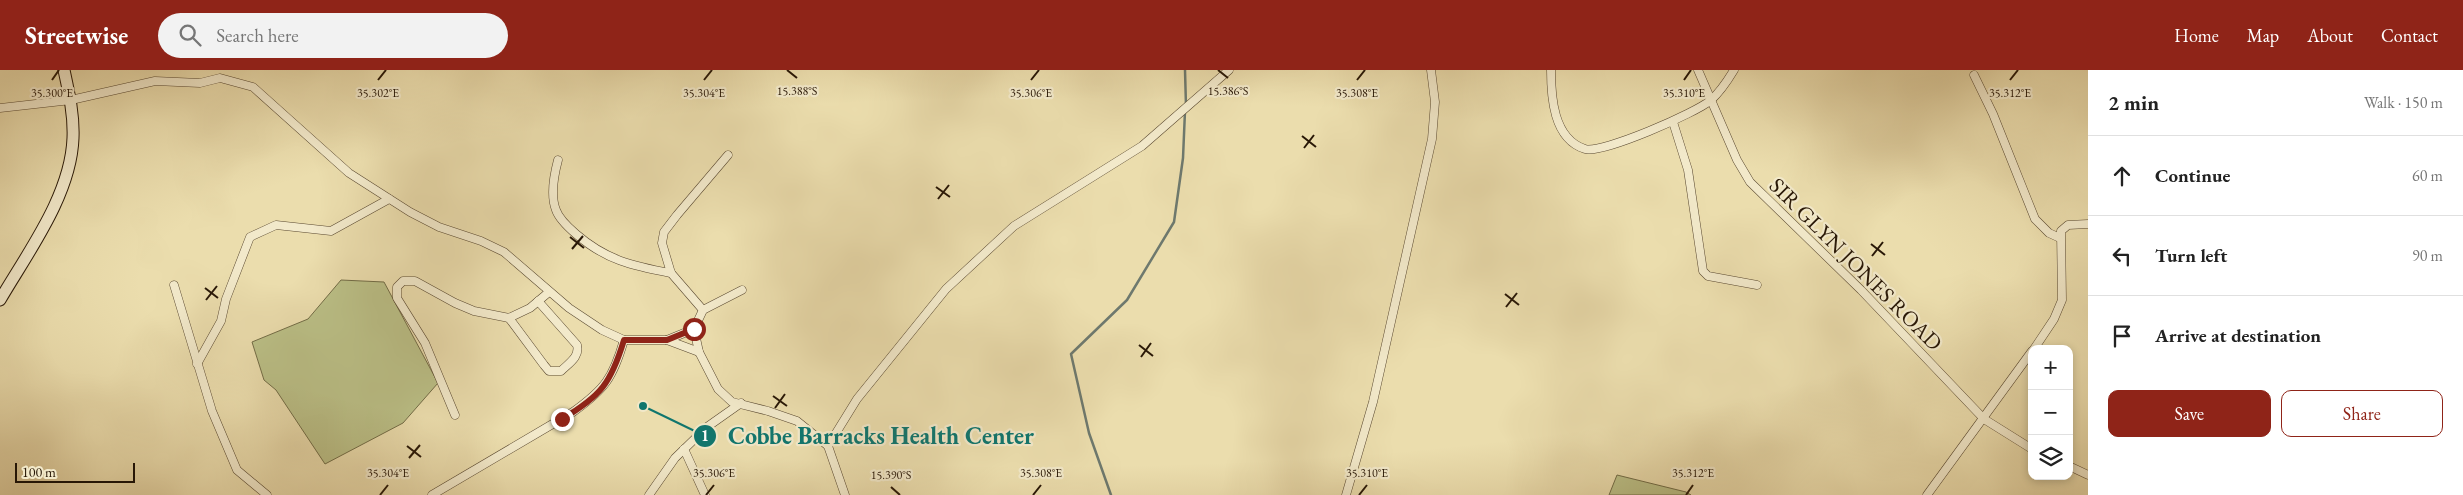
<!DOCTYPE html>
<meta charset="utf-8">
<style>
body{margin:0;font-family:"EB Garamond",serif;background:#f2f2f2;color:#222}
.controls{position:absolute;right:15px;bottom:15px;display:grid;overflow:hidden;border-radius:10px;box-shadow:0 2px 8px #0003}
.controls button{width:45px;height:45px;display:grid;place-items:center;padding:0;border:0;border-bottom:1px solid #e0e0e0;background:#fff;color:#222;font:25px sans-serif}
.scale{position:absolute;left:15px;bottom:12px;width:120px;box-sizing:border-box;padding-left:5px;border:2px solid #281706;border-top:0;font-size:14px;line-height:18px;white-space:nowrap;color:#281706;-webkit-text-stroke:4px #f2e9ca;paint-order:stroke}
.stop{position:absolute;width:15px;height:15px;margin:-11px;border:4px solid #8f2418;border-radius:50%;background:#fff}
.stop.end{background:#8f2418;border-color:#fff;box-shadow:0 1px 5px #0008}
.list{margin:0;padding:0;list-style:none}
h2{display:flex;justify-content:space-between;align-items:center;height:65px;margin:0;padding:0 20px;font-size:21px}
h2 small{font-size:16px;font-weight:400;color:#767676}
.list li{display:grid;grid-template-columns:32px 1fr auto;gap:15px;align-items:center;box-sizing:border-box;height:80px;padding:0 20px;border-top:1px solid #e0e0e0}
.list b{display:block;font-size:19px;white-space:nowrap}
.list em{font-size:16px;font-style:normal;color:#767676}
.actions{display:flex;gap:10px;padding:15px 20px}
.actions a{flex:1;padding:11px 0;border:1px solid #8f2418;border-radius:10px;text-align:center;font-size:18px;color:#8f2418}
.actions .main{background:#8f2418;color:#fff}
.icon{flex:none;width:28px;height:28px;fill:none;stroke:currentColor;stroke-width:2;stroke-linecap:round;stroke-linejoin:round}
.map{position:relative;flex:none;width:2088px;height:425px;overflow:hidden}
header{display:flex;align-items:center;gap:30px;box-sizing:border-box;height:70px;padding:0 25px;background:#8f2418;color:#fff}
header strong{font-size:24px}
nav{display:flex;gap:28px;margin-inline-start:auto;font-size:18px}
.search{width:350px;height:45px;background:#f2f2f2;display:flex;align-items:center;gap:12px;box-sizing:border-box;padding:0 18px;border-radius:28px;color:#767676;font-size:19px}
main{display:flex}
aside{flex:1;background:#fff}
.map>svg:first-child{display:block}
</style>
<header>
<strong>Streetwise</strong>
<div class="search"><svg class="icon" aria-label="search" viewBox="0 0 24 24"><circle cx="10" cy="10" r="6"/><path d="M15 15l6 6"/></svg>Search here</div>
<nav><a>Home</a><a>Map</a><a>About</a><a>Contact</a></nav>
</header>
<main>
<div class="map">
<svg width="2088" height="425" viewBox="0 0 2088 425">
<rect width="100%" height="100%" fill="#ebddad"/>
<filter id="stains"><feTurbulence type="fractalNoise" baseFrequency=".004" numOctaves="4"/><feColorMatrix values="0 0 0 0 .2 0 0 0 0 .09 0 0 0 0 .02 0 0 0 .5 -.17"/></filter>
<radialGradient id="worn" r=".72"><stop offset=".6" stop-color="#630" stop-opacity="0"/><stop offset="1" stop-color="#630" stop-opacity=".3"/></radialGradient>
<!-- green -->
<g fill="#bbc087" stroke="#726c46">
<path d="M341 210 384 212 438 313 403 353 325 394 276 320 264 310 252 272 308 249Z"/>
<path d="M1617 405 1686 422 1691 425H1609Z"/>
</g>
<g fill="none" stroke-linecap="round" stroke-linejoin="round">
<!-- stream -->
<g stroke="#6e796e" stroke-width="2.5">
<path d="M1185 0 1186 36"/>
<path d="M1111 425 1089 363 1071 284 1127 230 1174 152 1183 88 1185 41"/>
</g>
<!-- minor casing -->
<g stroke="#594830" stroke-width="9">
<g id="minor">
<path d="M1551 0C1551 26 1553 69 1585 79 1602 84 1696 43 1711 30 1720 22 1728 10 1734 0"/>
<path d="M1698 0 1737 90 1750 112 1861 220 1984 349 2032 379"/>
<path d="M1974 5 1993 44 2035 149 2049 163 2060 168"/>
<path d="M0 38 71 30 155 11 200 13 220 8 253 17 349 103 410 142 439 157 481 171 504 182 569 238 602 260 624 270H667L699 282"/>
<path d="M1673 52 1688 100 1703 201 1708 206 1757 215"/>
<path d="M558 90C554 105 550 125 556 140 559 149 569 158 576 164 606 190 632 196 671 203"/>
<path d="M174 215 212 341 237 400 267 425"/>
<path d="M742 220 703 240 694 259 699 282 718 319 732 332 768 341 797 351 828 376 845 425"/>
<path d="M703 240 671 203 662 173 664 162 677 145 728 85"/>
<path d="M509 248 544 295 549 301H561C569 293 580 287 577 275L538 231"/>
<path d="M667 270 694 259"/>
<path d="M2034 279 2054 249 2062 230 2061 161 2068 155 2088 154"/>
<path d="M197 294 221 251 226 229 250 167 276 155 331 161 389 129"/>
<path d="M455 345 425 273 397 228V217L403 211H415L455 233 474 241 509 248 530 238 549 222"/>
<path d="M828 376 857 329 946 219 1014 156 1142 76 1229 0"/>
<path d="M684 379 705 425"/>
<path d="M2069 396 2088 405"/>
<path d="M432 425 573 342C605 319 613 308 624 270"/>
<path d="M649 425 675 388 707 357 741 333"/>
<path d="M1346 425 1373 332 1432 69 1435 32 1431 0"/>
<path d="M1927 425 2032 281"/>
</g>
</g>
<!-- secondary casing -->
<g stroke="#281706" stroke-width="13">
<path id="secondary" d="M0 230C28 182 71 125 73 68 74 45 69 23 64 0"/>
</g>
<!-- minor -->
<use href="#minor" stroke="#f2e9ca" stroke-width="8"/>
<!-- secondary -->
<use href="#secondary" stroke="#f2e9ca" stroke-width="11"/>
</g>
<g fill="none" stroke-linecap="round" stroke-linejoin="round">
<!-- route -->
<path stroke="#8f2418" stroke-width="6" d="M562 349C601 326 611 313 624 270H667L694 259"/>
</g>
<!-- ticks -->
<path fill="none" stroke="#281706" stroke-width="2" d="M787 0 797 8M1218 0 1228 8M52 10 59 0M378 10 386 0M704 10 712 0M1031 10 1039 0M1357 10 1365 0M1684 10 1691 0M2010 10 2018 0M1302 66 1316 77M1304 78 1314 65M936 117 950 127M938 129 949 115M570 167 584 178M1871 174 1885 185M572 179 583 166M1872 186 1883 172M205 218 218 228M1505 224 1519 235M206 230 217 216M1506 237 1517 223M1139 275 1153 286M1141 287 1151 273M773 326 787 336M775 338 785 324M407 376 421 387M409 388 420 375M891 417 900 425M380 425 388 415M706 425 714 415M1033 425 1041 415M1359 425 1367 415M1686 425 1693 415"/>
<g text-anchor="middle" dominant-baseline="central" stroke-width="4.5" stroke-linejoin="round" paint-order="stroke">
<!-- street labels -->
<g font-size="22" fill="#281706" stroke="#f2e9ca">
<text transform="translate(1856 194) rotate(45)">SIR GLYN JONES ROAD</text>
</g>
</g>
<g font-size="12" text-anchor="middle" fill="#281706" stroke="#f2e9ca" stroke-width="4.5" stroke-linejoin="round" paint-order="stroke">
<text x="797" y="25">15.388°S</text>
<text x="1228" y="25">15.386°S</text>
<text x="378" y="27">35.302°E</text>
<text x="704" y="27">35.304°E</text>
<text x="1031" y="27">35.306°E</text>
<text x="1357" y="27">35.308°E</text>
<text x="1684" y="27">35.310°E</text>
<text x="2010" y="27">35.312°E</text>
<text x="52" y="27">35.300°E</text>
<text x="388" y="407">35.304°E</text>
<text x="714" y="407">35.306°E</text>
<text x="1041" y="407">35.308°E</text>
<text x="1367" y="407">35.310°E</text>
<text x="1693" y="407">35.312°E</text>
<text x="891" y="409">15.390°S</text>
</g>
<!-- callouts -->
<path fill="none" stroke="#0f766e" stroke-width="2" d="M643 336L705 366"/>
<g fill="#0f766e" stroke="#f2e9ca" stroke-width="2">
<circle cx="643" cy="336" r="5"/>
<circle cx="705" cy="366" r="12"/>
</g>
<g font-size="15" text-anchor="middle" font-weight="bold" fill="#fff">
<text x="705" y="371">1</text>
</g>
<g font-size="24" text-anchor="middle" font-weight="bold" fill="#0f766e" stroke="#f2e9ca" stroke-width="4.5" stroke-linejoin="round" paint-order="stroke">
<text x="881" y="374">Cobbe Barracks Health Center</text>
</g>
<rect width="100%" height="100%" filter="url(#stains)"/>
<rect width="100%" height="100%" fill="url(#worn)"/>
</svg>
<div class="controls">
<button>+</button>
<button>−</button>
<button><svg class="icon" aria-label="layers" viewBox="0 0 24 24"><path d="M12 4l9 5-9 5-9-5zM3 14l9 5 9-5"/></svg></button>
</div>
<div class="scale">100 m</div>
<div class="stop" style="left:694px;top:259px"></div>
<div class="stop end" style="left:562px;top:349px"></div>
</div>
<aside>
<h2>2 min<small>Walk · 150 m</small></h2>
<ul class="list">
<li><svg class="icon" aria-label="ahead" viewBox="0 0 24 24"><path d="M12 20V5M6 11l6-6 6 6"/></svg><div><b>Continue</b></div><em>60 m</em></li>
<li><svg class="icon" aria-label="left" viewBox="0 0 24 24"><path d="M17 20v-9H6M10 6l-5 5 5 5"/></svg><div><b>Turn left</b></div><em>90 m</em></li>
<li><svg class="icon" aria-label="arrive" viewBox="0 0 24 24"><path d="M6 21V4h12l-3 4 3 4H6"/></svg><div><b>Arrive at destination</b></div></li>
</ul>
<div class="actions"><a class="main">Save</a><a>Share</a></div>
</aside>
</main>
